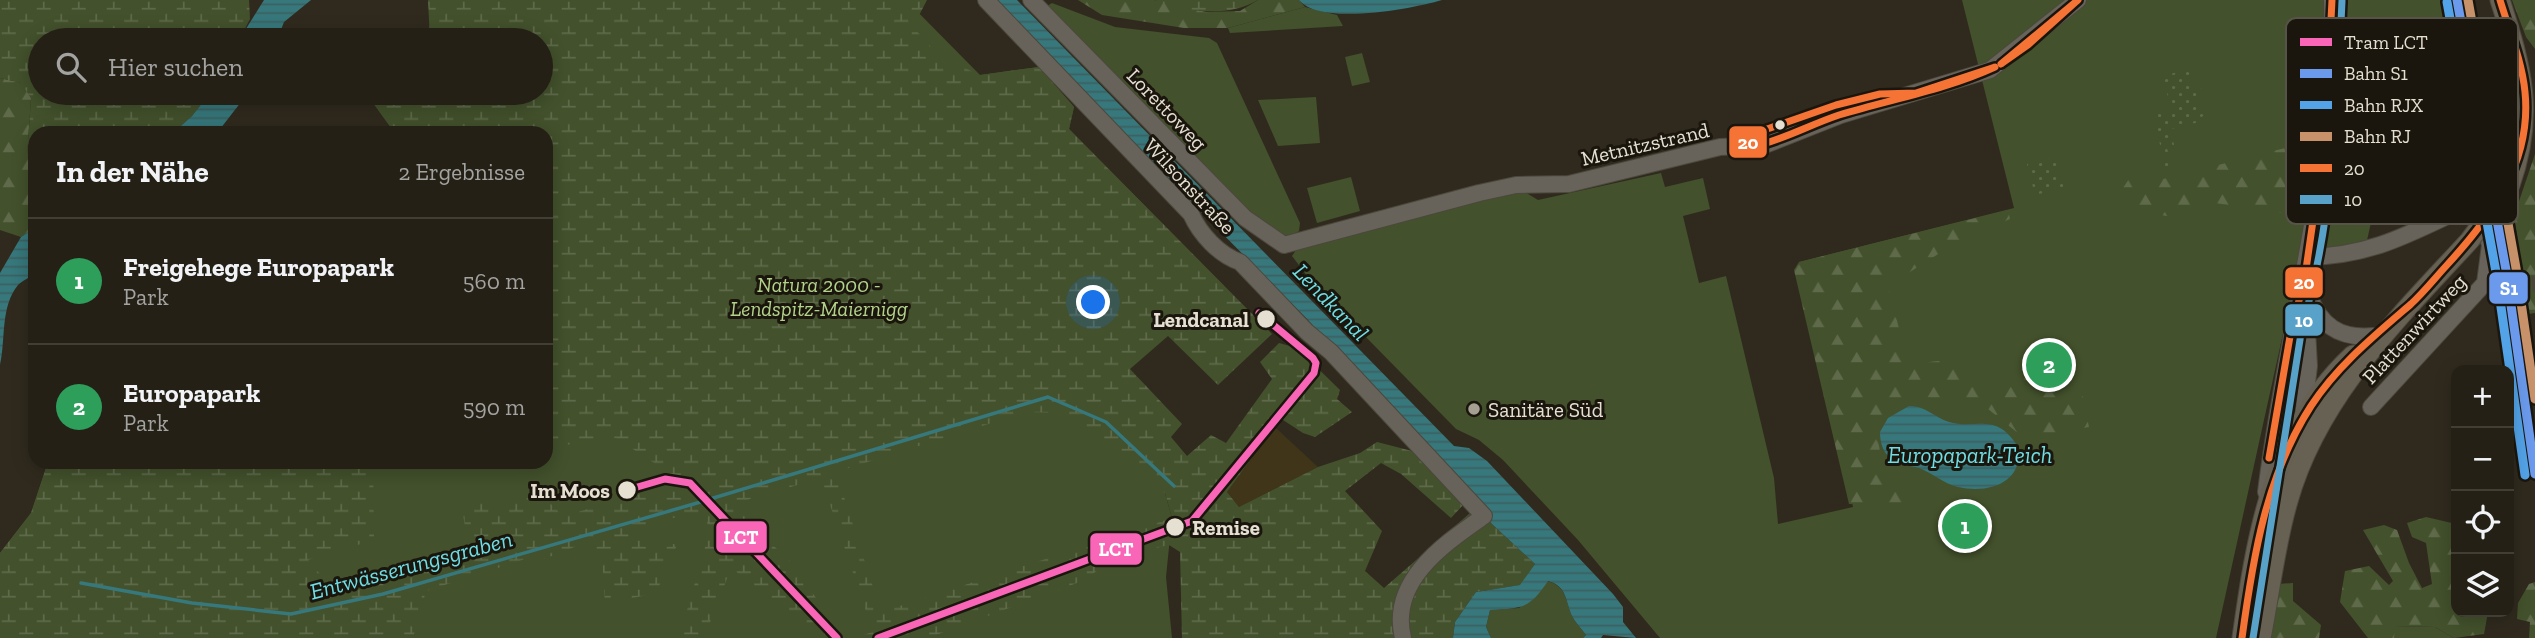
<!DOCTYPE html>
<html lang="de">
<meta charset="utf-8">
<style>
body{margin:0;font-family:"Zilla Slab",serif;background:#2c281f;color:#f1f3f6}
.controls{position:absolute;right:21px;bottom:21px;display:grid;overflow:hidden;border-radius:14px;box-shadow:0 4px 18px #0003}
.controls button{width:63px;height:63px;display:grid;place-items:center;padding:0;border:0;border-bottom:2px solid #413e35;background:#242016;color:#f1f3f6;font:35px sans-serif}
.you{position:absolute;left:1094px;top:303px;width:24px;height:24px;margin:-18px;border:5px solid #fff;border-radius:50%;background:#1a73e8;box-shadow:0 0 0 10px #1a73e833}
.badge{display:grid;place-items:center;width:46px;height:46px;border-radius:50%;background:#db2777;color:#fff;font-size:23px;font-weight:700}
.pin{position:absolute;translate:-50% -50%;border:4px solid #fff;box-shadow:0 2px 7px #0006}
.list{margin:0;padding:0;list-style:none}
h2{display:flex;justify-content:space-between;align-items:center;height:91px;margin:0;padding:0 28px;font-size:30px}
h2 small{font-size:23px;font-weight:400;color:#a3a3a1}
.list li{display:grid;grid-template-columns:46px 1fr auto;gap:21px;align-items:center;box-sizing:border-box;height:126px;padding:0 28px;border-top:2px solid #413e35}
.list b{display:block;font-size:26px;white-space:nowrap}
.list p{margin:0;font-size:23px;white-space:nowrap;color:#a3a3a1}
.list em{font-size:23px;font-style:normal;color:#a3a3a1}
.icon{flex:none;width:38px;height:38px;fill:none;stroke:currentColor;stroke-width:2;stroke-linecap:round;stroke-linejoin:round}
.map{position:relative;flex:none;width:2535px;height:638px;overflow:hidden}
.search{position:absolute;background:#242016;box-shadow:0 4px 18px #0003;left:28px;top:28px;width:525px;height:77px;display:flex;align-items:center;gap:18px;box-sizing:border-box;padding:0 24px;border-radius:38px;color:#a3a3a1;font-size:26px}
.panel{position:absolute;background:#242016;box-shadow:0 4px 18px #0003;left:28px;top:126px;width:525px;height:343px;border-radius:21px}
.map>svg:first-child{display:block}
</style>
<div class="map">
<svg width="2535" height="638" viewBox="0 0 2535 638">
<defs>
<pattern id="forest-firs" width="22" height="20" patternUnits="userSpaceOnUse" patternTransform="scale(1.75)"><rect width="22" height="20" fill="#43512c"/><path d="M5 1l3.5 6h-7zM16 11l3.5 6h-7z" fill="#5e6a4a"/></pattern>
<pattern id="wetland-marsh" width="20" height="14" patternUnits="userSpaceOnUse" patternTransform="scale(1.75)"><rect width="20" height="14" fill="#43512c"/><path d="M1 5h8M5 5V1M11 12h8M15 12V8" fill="none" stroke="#5e6a4a"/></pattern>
<pattern id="garden-dots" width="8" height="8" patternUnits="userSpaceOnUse" patternTransform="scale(1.75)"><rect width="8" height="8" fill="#43512c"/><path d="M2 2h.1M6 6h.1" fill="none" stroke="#5e6a4a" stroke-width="1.8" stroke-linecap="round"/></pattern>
<pattern id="water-rules" width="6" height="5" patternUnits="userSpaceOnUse" patternTransform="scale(1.75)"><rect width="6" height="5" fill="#36787c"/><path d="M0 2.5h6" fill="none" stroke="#3d6061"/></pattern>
</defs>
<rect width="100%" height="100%" fill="#302a1e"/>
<!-- built -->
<path fill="#403419" d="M1276 428 1318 467 1239 507 1227 492 1254 452Z"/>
<!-- green -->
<g fill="#43512c">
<path d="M906 0 980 75 1039 67 1074 107 1069 129 1224 286 1078 388 1165 493 1172 518 1166 577 1172 638H0V553L31 513 48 462H546V133L541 93V40Z"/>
<path d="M1962 0H2452L2462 57 2388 75 2359 149 2354 182 2372 218 2366 245 2301 252 2216 638H1660L1578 540 1503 460 1479 440 1456 429 1311 281 1292 256 1296 250 1480 199 1523 191 1538 200 1661 173 1665 187 1703 178 1710 209 1683 216 1699 283 1726 276 1774 478 1778 524 1853 507 1799 262 2014 208Z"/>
<path d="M1052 3 1115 27 1209 38 1217 43 1300 223 1299 231 1286 240H1277L1047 6Z"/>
<path d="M1305 7 1337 15 1343 26 1230 33 1228 28Z"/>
<path d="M1362 53 1370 82 1352 86 1345 57Z"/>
<path d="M1316 97 1320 143 1278 146 1258 100Z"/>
<path d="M1351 177 1360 211 1317 223 1307 188Z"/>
<path d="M1547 581C1565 586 1565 596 1570 611 1572 619 1581 628 1586 635L1583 638H1491L1486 627 1490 610 1519 608Z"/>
<path d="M2395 626 2435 627 2454 638H2394Z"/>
</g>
<!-- forest -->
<g fill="url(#forest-firs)">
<path d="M1078 0H1154L1206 12 1240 11 1258 0H1299L1305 7 1228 28H1184L1102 15Z"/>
<path d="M2512 0H2535V49L2526 37Z"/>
<path d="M0 78 22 83 31 98 27 156 35 159V228L21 237 0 230Z"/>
<path d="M2325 138 2345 141 2350 197 2331 220 2215 203 2166 216 2140 210 2129 196 2115 190 2123 188 2131 176 2144 173 2163 179Z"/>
<path d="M2535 154V313L2528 314 2514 216Z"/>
<path d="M2008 210 2010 219 1957 242 1888 286 1909 367C1919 366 1931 360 1941 361 1962 363 1972 388 1994 388 2017 388 2029 363 2062 374L2083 397 2089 427 2033 437 2019 434 1988 409 1916 395 1897 403 1889 407 1880 421 1878 440 1882 463 1909 506 1849 504 1794 270 1799 262Z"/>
<path d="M2426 517 2456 524V612H2488L2484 634 2454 638 2435 627 2396 626 2394 638H2368L2340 602 2345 571 2369 566 2389 585 2393 581 2363 530 2384 525 2397 530 2409 563 2422 588 2432 584 2426 543 2412 537 2407 523Z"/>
<path d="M2535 582V638H2529L2530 622 2517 619 2518 603 2529 584Z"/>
<path d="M2293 583V601L2321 625 2319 638H2271L2278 584Z"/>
</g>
<!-- wetland -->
<g fill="url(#wetland-marsh)" fill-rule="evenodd">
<path d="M0 0H249L250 19 239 40H40V93H210L192 116 173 133H35V159L27 156 31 98 21 83 0 78Z"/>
<path d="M428 0H927L913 27 939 56 980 75 1039 67 1074 107 1069 129 1272 334 1218 385 1168 336 1130 369 1182 424 1171 437 1187 456 1211 435 1226 443 1272 379 1260 362 1279 343 1297 348 1340 390 1337 399 1352 412 1315 437 1303 433 1280 418 1227 492 1239 507 1318 467 1360 453 1377 442 1416 452 1464 504 1451 518 1401 474 1381 463 1345 491 1382 531 1365 571 1384 588 1478 506 1493 525 1535 564 1521 585 1476 592 1455 622 1453 638H1182L1180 552 1169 545 1115 557 1085 580 928 638H853L873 632 821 478 740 502 746 520 790 561 844 638H823L731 568 704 638H679L710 530 705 518H671L643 535 677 545 656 593 605 604 602 556 577 546 539 561 522 560 426 591 413 638H0V553L31 513 48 462H373L374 540 308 560 326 581 401 567 468 545 463 514 480 503 543 496 563 516 676 484 680 480 616 438 565 445 546 439V133H388L391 128 373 103 381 93H541V40H430ZM1027 412 1061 413 1165 493 1172 518 881 612 836 472Z"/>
<path d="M1154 0H1258C1227 18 1187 12 1154 0Z"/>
</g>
<!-- garden -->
<g fill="url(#garden-dots)">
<path d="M2190 69 2193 88 2199 87 2204 93 2195 100 2196 105 2206 106 2208 114 2199 118V122L2171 129 2174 145 2167 147 2172 173 2167 174 2153 115 2171 110 2164 80 2166 75Z"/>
<path d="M2056 157 2064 188 2035 195 2027 164Z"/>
</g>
<!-- water -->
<g fill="url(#water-rules)">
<path d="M264 0H311L284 22 277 40H239Z"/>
<path d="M991 0H1017L1454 446 1469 448 1487 461 1613 594 1623 607V622L1636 638 1603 635 1601 638H1583L1586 635C1580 627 1572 619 1570 611 1565 596 1565 586 1548 581 1529 609 1523 608 1490 610L1486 627 1491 638H1453L1455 622 1476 592 1520 585 1535 564 1493 525 1307 319Z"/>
<path d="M1299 0H1442C1412 9 1320 26 1299 0Z"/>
<path d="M210 93H248L217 133H173L192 116Z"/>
<path d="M35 228V272C30 278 23 280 18 285 0 307 6 339 0 365V273L21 237Z"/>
<path d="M1909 406C1926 406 1934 417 1949 422 1976 430 1996 411 2018 447 2024 483 1988 494 1958 487 1944 484 1933 473 1919 468 1909 465 1896 465 1889 457 1882 450 1880 441 1880 432L1888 418Z"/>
</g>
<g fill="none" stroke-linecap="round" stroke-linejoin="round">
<!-- stream -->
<g stroke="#36787c" stroke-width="3.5">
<path d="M710 499 1048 397 1106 422 1174 486"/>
<path d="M81 583 192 603 291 614 383 594 704 501"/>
</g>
<!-- minor-tunnel -->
<path stroke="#4b4539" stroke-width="16" stroke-dasharray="16 8" stroke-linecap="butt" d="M2485 283 2503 288 2535 284"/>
<!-- minor casing -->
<g stroke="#4c483d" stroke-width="18">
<g id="minor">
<path d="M986 0 1191 214C1200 234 1219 255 1240 262L1307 332 1331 352 1484 516C1443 545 1389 581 1403 638"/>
<path d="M1031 0 1245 218 1284 245 1479 193 1516 185 1569 184 1720 147 1765 145 1841 115 1990 70 2078 0"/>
<path d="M2307 257C2370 256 2407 235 2462 209L2475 208 2480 212 2490 245 2485 283 2371 407"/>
<path d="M2309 295C2320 326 2340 339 2373 336"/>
<path d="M2303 417 2309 366 2305 293"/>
<path d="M2266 492C2286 328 2337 167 2332 0"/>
</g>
</g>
<!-- major casing -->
<g stroke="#4c483d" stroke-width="21">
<g id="major">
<path d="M2500 0C2522 68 2535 115 2510 185"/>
<path d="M2242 638C2256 536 2273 429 2353 355"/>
<path d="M2261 638C2270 593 2275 545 2288 501 2317 397 2399 317 2470 240"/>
</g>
</g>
<!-- minor -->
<use href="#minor" stroke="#67635a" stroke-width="16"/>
<!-- major -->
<use href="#major" stroke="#676154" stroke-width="19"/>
<!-- major-bridge casing -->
<g stroke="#4c483d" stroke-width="21" stroke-linecap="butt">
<path id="major-bridge" d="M2470 240 2510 185"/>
</g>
<!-- major-bridge -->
<use href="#major-bridge" stroke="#676154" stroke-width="19"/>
<!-- bus-1 casing -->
<g stroke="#1a160d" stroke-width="12">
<g id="bus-1">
<path d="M2078 0 2028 45 2001 64Z"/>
<path d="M1995 67C1945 90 1891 99 1839 115 1809 125 1783 140 1752 147L1748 142 1753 134 1836 105 1880 94 1916 93Z"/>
<path d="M2269 458 2292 325 2304 283 2325 138 2332 0"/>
<path d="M2242 638C2253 557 2266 476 2311 406 2337 366 2375 335 2411 304 2424 292 2435 278 2447 265 2492 216 2532 162 2525 92 2522 61 2509 30 2500 0"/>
</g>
</g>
<!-- bus-2 casing -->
<g stroke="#1a160d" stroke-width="12">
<path id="bus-2" d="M2253 638 2302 327C2333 221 2337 110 2342 1"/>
</g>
<!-- bus-1 -->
<use href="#bus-1" stroke="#f57335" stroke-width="7"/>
<!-- bus-2 -->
<use href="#bus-2" stroke="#58a2c9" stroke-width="7"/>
<!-- rail-1 casing -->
<g stroke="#1a160d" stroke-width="14">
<path id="rail-1" d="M2457 0 2506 270 2535 474"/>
</g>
<!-- rail-2 casing -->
<g stroke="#1a160d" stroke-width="14">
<path id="rail-2" d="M2447 2 2496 272 2525 475"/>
</g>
<!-- rail-3 casing -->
<g stroke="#1a160d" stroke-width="14">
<path id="rail-3" d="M2468 0 2516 268 2535 399"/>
</g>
<!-- rail-1 -->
<use href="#rail-1" stroke="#6b9aec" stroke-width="9"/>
<!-- rail-2 -->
<use href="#rail-2" stroke="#53a3e8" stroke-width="9"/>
<!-- rail-3 -->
<use href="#rail-3" stroke="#c7916a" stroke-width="9"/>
<!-- tram-1 casing -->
<g stroke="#1a160d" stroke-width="12">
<g id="tram-1">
<path d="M627 490 665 479 690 483 837 638"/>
<path d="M878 638 1192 521 1314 373 1316 363 1313 358 1259 313"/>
</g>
</g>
<!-- tram-1 -->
<use href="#tram-1" stroke="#fa66b7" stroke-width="7"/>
</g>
<!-- markers -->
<g fill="#e6e0d2" stroke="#1a160d" stroke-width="2.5">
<circle cx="1780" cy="125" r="6"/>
<circle cx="1266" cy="319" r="10"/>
<circle cx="627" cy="490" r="10"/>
<circle cx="1175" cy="527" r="10"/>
</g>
<circle fill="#a6a093" stroke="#1a160d" stroke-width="2.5" cx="1474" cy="409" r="7"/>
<g text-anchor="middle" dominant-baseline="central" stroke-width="6" stroke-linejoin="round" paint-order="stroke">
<!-- street labels -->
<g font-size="21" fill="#e6e0d2" stroke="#1a160d">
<text transform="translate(1167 109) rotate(46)">Lorettoweg</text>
<text transform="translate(1645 144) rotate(-13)">Metnitzstrand</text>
<text transform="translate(1190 186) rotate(47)">Wilsonstraße</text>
<text transform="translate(2414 329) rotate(-47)">Plattenwirtweg</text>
</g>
<!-- park labels -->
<g font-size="21" font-style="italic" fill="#b3d38a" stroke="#1a160d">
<text x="819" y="284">Natura 2000 -<tspan x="819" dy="24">Lendspitz-Maiernigg</tspan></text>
</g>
<!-- stop labels -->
<g font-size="21" font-weight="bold" fill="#e6e0d2" stroke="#1a160d" text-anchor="end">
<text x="1249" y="319">Lendcanal</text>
<text x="610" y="490">Im Moos</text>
<text x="1192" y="527" text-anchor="start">Remise</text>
</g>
<!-- poi labels -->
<g font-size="21" fill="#e6e0d2" stroke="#1a160d" text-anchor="start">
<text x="1488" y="409">Sanitäre Süd</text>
</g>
<!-- water labels -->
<g font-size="23" font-style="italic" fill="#6edde4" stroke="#1a160d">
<text transform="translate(1331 302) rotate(46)">Lendkanal</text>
<text x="1970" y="455">Europapark-Teich</text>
<text transform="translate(411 565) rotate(-15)">Entwässerungsgraben</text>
</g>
</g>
<!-- legend -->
<rect x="2286" y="18" width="232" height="206" rx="10" fill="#1a160d" stroke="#575348" stroke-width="2"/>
<rect x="2300" y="38" width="32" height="8" fill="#fa66b7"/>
<rect x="2300" y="69" width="32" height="9" fill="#6b9aec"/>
<rect x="2300" y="101" width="32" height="8" fill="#53a3e8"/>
<rect x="2300" y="132" width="32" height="9" fill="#c7916a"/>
<rect x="2300" y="164" width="32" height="8" fill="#f57335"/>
<rect x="2300" y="195" width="32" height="9" fill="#58a2c9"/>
<g font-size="19" fill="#e6e0d2">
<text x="2344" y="49">Tram LCT</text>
<text x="2344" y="80">Bahn S1</text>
<text x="2344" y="112">Bahn RJX</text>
<text x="2344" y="143">Bahn RJ</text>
<text x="2344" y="175">20</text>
<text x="2344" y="206">10</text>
</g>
<g stroke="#1a160d" stroke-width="2.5">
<rect x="1728" y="125" width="40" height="34" rx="7" fill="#f57335"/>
<rect x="2284" y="266" width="40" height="33" rx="7" fill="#f57335"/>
<rect x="2488" y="271" width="41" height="34" rx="7" fill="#6b9aec"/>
<rect x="2284" y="303" width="40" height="34" rx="7" fill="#58a2c9"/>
<rect x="715" y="520" width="53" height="34" rx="7" fill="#fa66b7"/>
<rect x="1089" y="532" width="54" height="34" rx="7" fill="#fa66b7"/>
</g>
<g font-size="19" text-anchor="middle" font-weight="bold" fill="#fff">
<text x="1748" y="149">20</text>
<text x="2304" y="289">20</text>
<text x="2509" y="295">S1</text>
<text x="2304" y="327">10</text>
<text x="741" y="544">LCT</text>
<text x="1116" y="556">LCT</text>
</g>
</svg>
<div class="controls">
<button>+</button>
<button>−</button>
<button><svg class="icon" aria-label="locate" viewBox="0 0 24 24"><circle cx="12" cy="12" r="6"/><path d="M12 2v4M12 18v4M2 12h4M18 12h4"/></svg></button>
<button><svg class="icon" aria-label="layers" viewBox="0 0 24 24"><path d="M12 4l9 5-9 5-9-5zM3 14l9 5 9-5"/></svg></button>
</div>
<div class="you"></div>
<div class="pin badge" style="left:1965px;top:526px;background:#2e9e5b">1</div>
<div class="pin badge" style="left:2049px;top:365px;background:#2e9e5b">2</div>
<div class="search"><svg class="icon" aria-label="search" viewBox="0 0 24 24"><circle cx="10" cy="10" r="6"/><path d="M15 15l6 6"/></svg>Hier suchen</div>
<section class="panel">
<h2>In der Nähe<small>2 Ergebnisse</small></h2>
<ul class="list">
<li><span class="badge" style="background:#2e9e5b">1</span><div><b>Freigehege Europapark</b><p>Park</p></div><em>560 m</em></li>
<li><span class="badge" style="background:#2e9e5b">2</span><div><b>Europapark</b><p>Park</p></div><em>590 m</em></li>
</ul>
</section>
</div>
